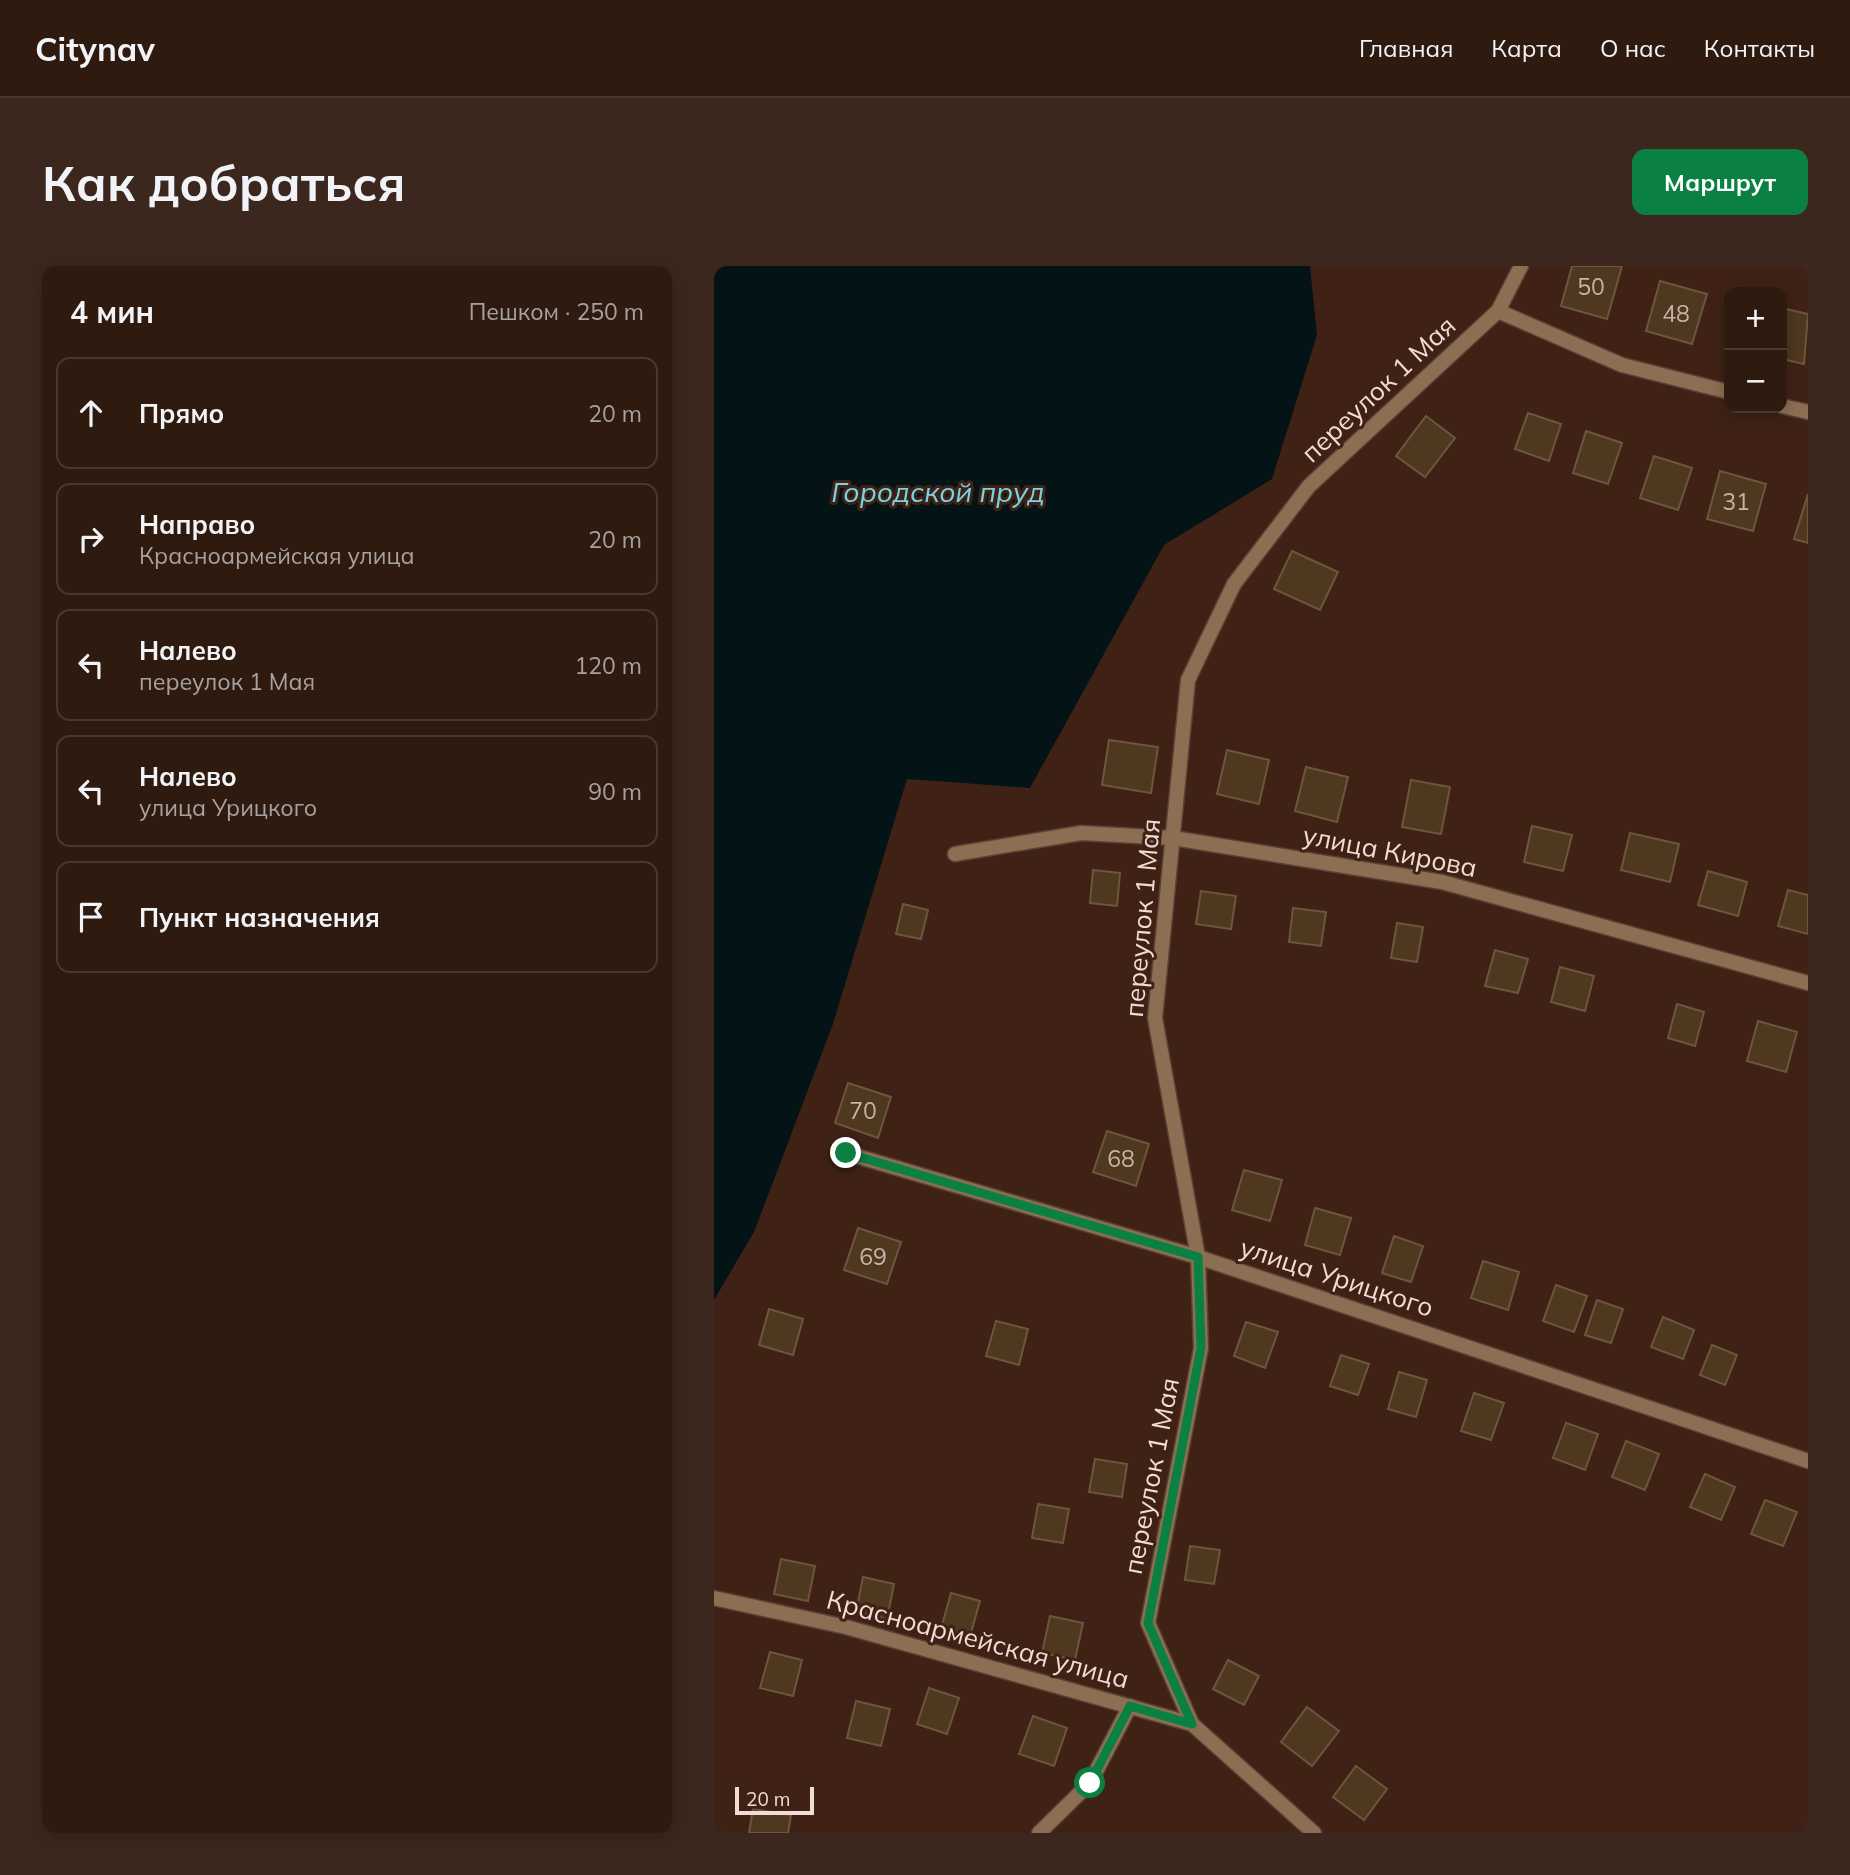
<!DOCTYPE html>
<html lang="ru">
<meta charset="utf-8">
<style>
body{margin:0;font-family:Mulish,sans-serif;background:#3b271e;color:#f1f3f6}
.controls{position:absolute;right:21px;top:21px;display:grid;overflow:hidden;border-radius:14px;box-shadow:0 4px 18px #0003}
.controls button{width:63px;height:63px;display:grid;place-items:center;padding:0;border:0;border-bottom:2px solid #4a3830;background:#2f1a10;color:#f1f3f6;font:35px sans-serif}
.scale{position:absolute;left:21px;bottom:18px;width:79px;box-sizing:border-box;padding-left:7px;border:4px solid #f1ddd5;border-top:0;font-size:19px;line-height:24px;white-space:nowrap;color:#f1ddd5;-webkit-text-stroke:5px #3f2215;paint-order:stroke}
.stop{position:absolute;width:21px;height:21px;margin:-16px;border:5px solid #0b8043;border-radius:50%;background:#fff}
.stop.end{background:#0b8043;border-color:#fff;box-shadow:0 2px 7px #0008}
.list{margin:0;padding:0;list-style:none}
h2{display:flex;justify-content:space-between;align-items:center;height:91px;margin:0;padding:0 28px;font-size:30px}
h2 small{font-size:23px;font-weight:400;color:#a7a19f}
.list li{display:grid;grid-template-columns:46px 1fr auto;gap:21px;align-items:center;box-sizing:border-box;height:112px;margin:0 14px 14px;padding:0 14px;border:2px solid #4a3830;border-radius:14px}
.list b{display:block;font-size:26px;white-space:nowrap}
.list p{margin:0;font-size:23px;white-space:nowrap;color:#a7a19f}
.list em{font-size:23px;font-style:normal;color:#a7a19f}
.icon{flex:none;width:38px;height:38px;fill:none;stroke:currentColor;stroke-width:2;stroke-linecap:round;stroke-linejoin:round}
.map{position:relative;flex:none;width:1094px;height:1567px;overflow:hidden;border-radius:14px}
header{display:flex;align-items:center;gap:42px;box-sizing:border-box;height:98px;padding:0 35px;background:#2f1a10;border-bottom:2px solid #4a3830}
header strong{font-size:33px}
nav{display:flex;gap:38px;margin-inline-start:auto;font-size:24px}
.intro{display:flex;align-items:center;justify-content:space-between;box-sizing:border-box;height:168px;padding:0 42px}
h1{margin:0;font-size:49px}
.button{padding:18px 32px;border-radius:14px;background:#0b8043;color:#fff;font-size:24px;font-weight:700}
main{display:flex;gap:42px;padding:0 42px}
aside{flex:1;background:#2f1a10;border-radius:14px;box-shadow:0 4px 18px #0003}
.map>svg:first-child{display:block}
</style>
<header>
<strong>Citynav</strong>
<nav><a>Главная</a><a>Карта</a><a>О нас</a><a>Контакты</a></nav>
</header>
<div class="intro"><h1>Как добраться</h1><a class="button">Маршрут</a></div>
<main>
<aside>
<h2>4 мин<small>Пешком · 250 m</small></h2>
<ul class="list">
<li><svg class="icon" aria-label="ahead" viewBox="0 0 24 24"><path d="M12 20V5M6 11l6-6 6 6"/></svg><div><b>Прямо</b></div><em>20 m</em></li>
<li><svg class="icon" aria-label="right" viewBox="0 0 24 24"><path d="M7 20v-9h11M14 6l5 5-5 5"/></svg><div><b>Направо</b><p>Красноармейская улица</p></div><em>20 m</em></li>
<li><svg class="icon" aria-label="left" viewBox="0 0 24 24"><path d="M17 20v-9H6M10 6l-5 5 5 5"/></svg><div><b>Налево</b><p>переулок 1 Мая</p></div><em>120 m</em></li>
<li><svg class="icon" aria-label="left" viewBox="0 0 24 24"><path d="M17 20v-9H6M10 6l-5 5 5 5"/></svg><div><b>Налево</b><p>улица Урицкого</p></div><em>90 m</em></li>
<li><svg class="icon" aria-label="arrive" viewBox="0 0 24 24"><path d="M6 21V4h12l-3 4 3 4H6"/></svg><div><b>Пункт назначения</b></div></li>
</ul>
</aside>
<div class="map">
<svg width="1094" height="1567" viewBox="0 0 1094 1567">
<rect width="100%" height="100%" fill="#3f2215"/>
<!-- water -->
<path fill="#031316" d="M0 0H596L603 69 558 213 450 279 316 522 193 513 119 758 40 966 0 1034Z"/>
<!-- building -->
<g fill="#4e3820" stroke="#6d563c" stroke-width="2">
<path d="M858 0H908L893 53 847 40Z"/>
<path d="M946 15 993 28 978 78 932 65Z"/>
<path d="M1068 42 1094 48 1090 98 1068 93Z"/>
<path d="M814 147 847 158 835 195 801 183Z"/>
<path d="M712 150 741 172 711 211 682 190Z"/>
<path d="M872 165 908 177 894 218 859 207Z"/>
<path d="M940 190 978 202 964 244 926 232Z"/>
<path d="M1006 205 1052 218 1039 265 993 253Z"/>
<path d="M1094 228V277L1080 273Z"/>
<path d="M578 285 624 306 606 344 560 323Z"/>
<path d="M395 474 444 481 437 527 388 519Z"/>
<path d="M513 484 555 494 545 538 503 528Z"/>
<path d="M592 501 634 511 623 556 581 545Z"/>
<path d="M697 514 736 521 727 568 688 561Z"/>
<path d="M818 560 858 569 849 605 810 596Z"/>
<path d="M916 567 965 578 956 616 907 604Z"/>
<path d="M379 604 406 607 403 640 376 637Z"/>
<path d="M994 605 1033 616 1024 650 984 639Z"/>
<path d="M1074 624 1094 629V668L1064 660Z"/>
<path d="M487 625 522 630 517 663 482 658Z"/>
<path d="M189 638 214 644 207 673 182 668Z"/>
<path d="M579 642 612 646 607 680 575 676Z"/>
<path d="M683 657 709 661 703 696 677 692Z"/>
<path d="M781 684 814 693 804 727 771 720Z"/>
<path d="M846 701 880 710 871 745 837 736Z"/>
<path d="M963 738 990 746 981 780 954 772Z"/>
<path d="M1044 755 1083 766 1072 806 1033 795Z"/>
<path d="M134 817 177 831 164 872 121 857Z"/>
<path d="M393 865 435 878 422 920 379 906Z"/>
<path d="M530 904 568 914 556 955 518 944Z"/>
<path d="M601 942 637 952 626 989 591 979Z"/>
<path d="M144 962 187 976 173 1018 130 1004Z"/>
<path d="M680 970 709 980 697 1016 668 1007Z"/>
<path d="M769 995 805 1006 794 1044 757 1032Z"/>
<path d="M842 1019 873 1030 860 1066 829 1055Z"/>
<path d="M883 1034 909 1043 897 1077 871 1069Z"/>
<path d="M55 1043 89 1053 79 1089 45 1079Z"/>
<path d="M949 1051 980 1064 969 1093 937 1081Z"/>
<path d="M282 1055 314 1063 305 1099 272 1090Z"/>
<path d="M532 1056 564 1066 551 1102 520 1090Z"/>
<path d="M998 1079 1023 1089 1011 1119 986 1109Z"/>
<path d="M627 1089 655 1098 644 1129 616 1120Z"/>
<path d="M685 1106 713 1114 702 1151 674 1143Z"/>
<path d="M760 1127 790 1137 777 1174 747 1165Z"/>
<path d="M852 1157 884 1168 871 1204 839 1192Z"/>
<path d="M912 1175 945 1188 931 1224 898 1211Z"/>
<path d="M381 1193 413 1198 408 1231 375 1226Z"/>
<path d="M991 1208 1021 1221 1007 1254 976 1241Z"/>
<path d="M1051 1234 1083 1246 1069 1280 1037 1268Z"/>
<path d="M324 1238 355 1243 349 1277 318 1272Z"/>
<path d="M476 1280 506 1284 500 1318 471 1314Z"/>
<path d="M67 1293 101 1300 94 1335 60 1328Z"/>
<path d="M149 1311 180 1318 173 1353 142 1346Z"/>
<path d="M237 1327 266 1335 256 1370 227 1363Z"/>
<path d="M336 1350 369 1357 361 1394 328 1387Z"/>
<path d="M56 1386 88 1394 79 1430 46 1422Z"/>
<path d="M514 1394 545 1410 530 1439 499 1423Z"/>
<path d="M215 1422 245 1432 233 1468 203 1458Z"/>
<path d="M142 1435 176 1443 167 1480 133 1472Z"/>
<path d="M593 1441 625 1465 598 1500 567 1476Z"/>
<path d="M319 1450 353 1462 340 1500 305 1488Z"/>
<path d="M642 1500 673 1523 650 1554 619 1531Z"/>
<path d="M39 1543 77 1549 74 1567H35Z"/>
</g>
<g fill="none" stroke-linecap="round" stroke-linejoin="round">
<!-- service casing -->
<g stroke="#5b4034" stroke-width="17">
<path id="service" d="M325 1567 376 1517 416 1440"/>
</g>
<!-- minor casing -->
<g stroke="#5b4034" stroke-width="17">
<g id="minor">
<path d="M784 45 908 99 1015 126"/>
<path d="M1068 140 1094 146"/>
<path d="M241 588 367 567 459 572 728 616 1094 717"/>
<path d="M132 887 484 991 1094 1195"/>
<path d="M0 1332 132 1361 478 1458 600 1567"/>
<path d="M478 1458 434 1357 487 1082 484 991 441 752 474 414 520 318 595 220 784 45 807 0"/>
</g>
</g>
<!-- service -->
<use href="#service" stroke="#8c6f53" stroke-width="14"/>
<!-- minor -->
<use href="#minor" stroke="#8c6f53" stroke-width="14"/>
</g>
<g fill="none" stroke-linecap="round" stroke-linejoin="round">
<!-- route -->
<path stroke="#0b8043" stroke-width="9" d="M132 887 484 991 487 1082 434 1357 478 1458 416 1440 376 1517"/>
</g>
<g text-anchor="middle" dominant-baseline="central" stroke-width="6" stroke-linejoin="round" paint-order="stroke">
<!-- number labels -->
<g font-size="23" fill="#c8b4a8">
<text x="877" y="20">50</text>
<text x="962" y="47">48</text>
<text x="1022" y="235">31</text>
<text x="149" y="844">70</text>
<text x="407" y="892">68</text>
<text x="159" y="990">69</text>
</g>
<!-- street labels -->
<g font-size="26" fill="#f1ddd5" stroke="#3f2215">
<text transform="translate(664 123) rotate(-43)">переулок 1 Мая</text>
<text transform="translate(676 585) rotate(11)">улица Кирова</text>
<text transform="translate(428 652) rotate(-85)">переулок 1 Мая</text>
<text transform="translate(623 1011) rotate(18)">улица Урицкого</text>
<text transform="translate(437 1210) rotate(-79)">переулок 1 Мая</text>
<text transform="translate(264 1373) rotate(15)">Красноармейская улица</text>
</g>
<!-- water labels -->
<g font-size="28" font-style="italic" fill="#77d4e4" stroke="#3f2215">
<text x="224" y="225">Городской пруд</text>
</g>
</g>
</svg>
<div class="controls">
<button>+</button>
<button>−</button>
</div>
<div class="scale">20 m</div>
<div class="stop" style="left:376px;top:1517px"></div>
<div class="stop end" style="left:132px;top:887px"></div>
</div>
</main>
